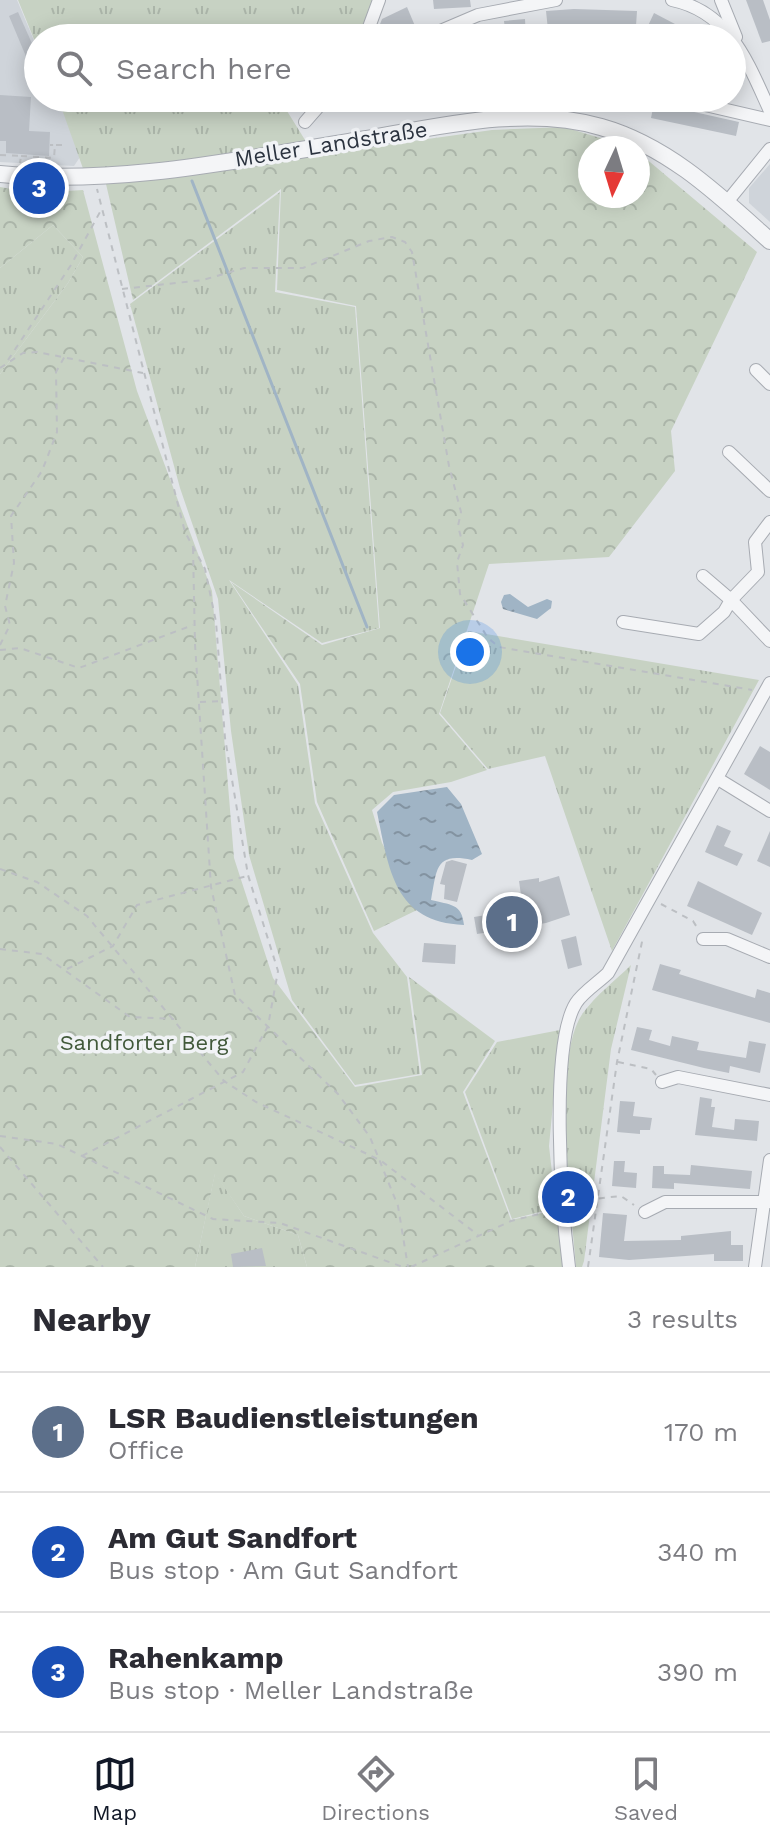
<!DOCTYPE html>
<meta charset="utf-8">
<style>
body{margin:0;font-family:"Work Sans",sans-serif;background:#f2f2f3;color:#2b2b33}
.compass{position:absolute;left:578px;top:136px;width:72px;height:72px;border-radius:50%;background:#fff;box-shadow:0 4px 20px #0003;rotate:184deg}
.you{position:absolute;left:470px;top:652px;width:28px;height:28px;margin:-20px;border:6px solid #fff;border-radius:50%;background:#1a73e8;box-shadow:0 0 0 12px #1a73e833}
.badge{display:grid;place-items:center;width:52px;height:52px;border-radius:50%;background:#111827;color:#fff;font-size:26px;font-weight:700}
.pin{position:absolute;translate:-50% -50%;border:4px solid #fff;box-shadow:0 2px 8px #0006}
.list{margin:0;padding:0;list-style:none}
h2{display:flex;justify-content:space-between;align-items:center;height:104px;margin:0;padding:0 32px;font-size:34px}
h2 small{font-size:26px;font-weight:400;color:#7c7c81}
.list li{display:grid;grid-template-columns:52px 1fr auto;gap:24px;align-items:center;box-sizing:border-box;height:120px;padding:0 32px;border-top:2px solid #e1e1e2}
.list b{display:block;font-size:30px;white-space:nowrap}
.list p{margin:0;font-size:26px;white-space:nowrap;color:#7c7c81}
.list em{font-size:26px;font-style:normal;color:#7c7c81}
.icon{flex:none;width:44px;height:44px;fill:none;stroke:currentColor;stroke-width:2;stroke-linecap:round;stroke-linejoin:round}
.map{position:relative;flex:none;width:770px;height:1267px;overflow:hidden}
.search{position:absolute;background:#fff;box-shadow:0 4px 20px #0003;left:24px;right:24px;top:24px;height:88px;display:flex;align-items:center;gap:20px;box-sizing:border-box;padding:0 28px;border-radius:44px;color:#7c7c81;font-size:30px}
.sheet{height:464px;background:#fff}
nav{display:flex;justify-content:space-around;align-items:center;box-sizing:border-box;height:112px;border-top:2px solid #e1e1e2;background:#fff;font-size:22px;color:#7c7c81}
nav a{display:grid;justify-items:center;gap:4px}
nav .on{color:#111827}
.map>svg:first-child{display:block}
</style>
<div class="map">
<svg width="770" height="1267" viewBox="0 0 770 1267">
<defs>
<pattern id="grass-tufts" width="24" height="20" patternUnits="userSpaceOnUse" patternTransform="scale(2)"><rect width="24" height="20" fill="#c7d2c3"/><path d="M3 7l-1-3M5 7V3M7 7l1-3M15 17l-1-3M17 17v-4M19 17l1-3" fill="none" stroke="#abb5a9"/></pattern>
<pattern id="forest-crowns" width="20" height="18" patternUnits="userSpaceOnUse" patternTransform="scale(2)"><rect width="20" height="18" fill="#c7d2c3"/><path d="M2 6a3 3 0 1 1 6 0M12 15a3 3 0 1 1 6 0" fill="none" stroke="#abb5a9"/></pattern>
<pattern id="water-ripples" width="26" height="14" patternUnits="userSpaceOnUse" patternTransform="scale(2)"><rect width="26" height="14" fill="#a0b4c5"/><path d="M2 4q2-2 4 0t4 0M15 11q2-2 4 0t4 0" fill="none" stroke="#8393a1"/></pattern>
</defs>
<rect width="100%" height="100%" fill="#e1e4e8"/>
<!-- built -->
<g fill="#cfd4da">
<path d="M0 0H17L38 50V98H58L76 143 80 157 74 166 0 162Z"/>
<path d="M770 164V222L749 203V188Z"/>
</g>
<!-- grass -->
<g fill="url(#grass-tufts)">
<path d="M18 0H376L360 38H38V49Z"/>
<path d="M58 98H306L287 111 310 148 86 177Z"/>
<path d="M280 192 275 292 355 307 379 628 322 643 229 580 298 685 315 803 373 933 407 977 420 1074 355 1085 292 1000 249 855 231 731 218 599 180 488 130 304Z"/>
<path d="M53 225 83 257 68 283 0 374V268Z"/>
<path d="M468 631 759 680 612 951 545 756 488 769 440 713Z"/>
<path d="M631 965 611 1049 584 1261 582 1267H576C572 1211 551 1057 583 1013 596 995 616 980 631 965Z"/>
<path d="M560 1030 549 1146 556 1208 512 1219 465 1092 497 1042Z"/>
<path d="M215 1173 244 1216 298 1235 307 1267H195Z"/>
</g>
<!-- forest -->
<g fill="url(#forest-crowns)">
<path d="M564 127 633 148H590V196H638V152L757 252 671 431 675 471 609 557 489 564 439 714 487 770 451 782 393 792 372 810 382 843 419 909 374 931 317 802 300 684 231 582 322 645 380 628 356 306 277 290 281 189 133 300 106 184 492 130Z"/>
<path d="M0 187 35 193 83 190 137 391 212 591 234 858 273 978 355 1087 422 1075 409 977 495 1041 463 1092 511 1220 564 1208 569 1267H307L298 1235 244 1216 215 1174 195 1267H0V374L68 283 83 257 53 225 0 268Z"/>
</g>
<!-- water -->
<g fill="url(#water-ripples)">
<path d="M510 594 528 607 547 599 552 601 551 608 537 619 503 609 501 602 504 595Z"/>
<path d="M447 787 461 804 482 854 472 860C435 852 437 869 431 900 450 905 462 903 464 925 394 922 389 870 377 812L394 795Z"/>
</g>
<g fill="none" stroke-linecap="round" stroke-linejoin="round">
<!-- stream -->
<path stroke="#a0b4c5" stroke-width="3" d="M192 181 367 627"/>
</g>
<!-- building -->
<g fill="#b9bec5">
<path d="M433 0H470L471 7 434 9Z"/>
<path d="M746 0H763L770 20V41L762 43Z"/>
<path d="M407 7 415 26 390 38H380L377 32 382 19Z"/>
<path d="M574 9 637 11 636 26 591 25 592 37 574 38H570L569 28 548 30 546 11Z"/>
<path d="M18 12 38 57V85L9 16Z"/>
<path d="M654 13 675 24 690 38H666L647 28Z"/>
<path d="M525 19 526 38H485V33L505 30 504 21Z"/>
<path d="M0 95 31 97 29 131 50 132 49 156 6 153V141H0Z"/>
<path d="M654 103 739 122 736 136 651 118Z"/>
<path d="M760 746 770 752V790L744 774Z"/>
<path d="M717 825 731 831 724 846 743 854 737 866 705 852Z"/>
<path d="M770 831V867L757 861Z"/>
<path d="M452 860 467 864 457 902 444 899 445 885 440 884 446 862Z"/>
<path d="M559 876 570 915 546 923 477 934 474 917 523 909 519 881 539 878V882Z"/>
<path d="M698 881 762 913 752 935 687 906Z"/>
<path d="M576 936 582 965 568 969 561 940Z"/>
<path d="M424 943 456 945 455 964 422 962Z"/>
<path d="M660 964 681 970 679 974 755 998 757 989 770 993V1023L652 990Z"/>
<path d="M637 1027 652 1030 649 1040 670 1046 672 1036 699 1042 697 1050 746 1058 749 1041 766 1044 760 1073 730 1066 729 1073 704 1068 631 1050Z"/>
<path d="M700 1097 712 1099 711 1107H715L712 1127 734 1130 735 1119 759 1121 757 1141 695 1135Z"/>
<path d="M620 1101 635 1102 633 1116 652 1118 650 1130H640V1134L617 1132Z"/>
<path d="M614 1161H625L624 1172 637 1173 636 1188 612 1186Z"/>
<path d="M691 1165 752 1171 750 1189 674 1183V1189L652 1188 653 1166H664V1174L690 1175Z"/>
<path d="M603 1213 627 1215 624 1241 681 1240V1236L731 1231V1245H743V1261H714V1254L629 1260 599 1257Z"/>
<path d="M262 1248 266 1266 233 1267 231 1254Z"/>
</g>
<g fill="none" stroke-linecap="round" stroke-linejoin="round">
<!-- minor casing -->
<g stroke="#a7abb2" stroke-width="14">
<g id="minor">
<path d="M672 0C730 12 748 63 770 111"/>
<path d="M721 0 736 37"/>
<path d="M365 38 379 0"/>
<path d="M424 38 478 15 556 0"/>
<path d="M675 98 770 120"/>
<path d="M634 100 637 98"/>
<path d="M305 122 326 98"/>
<path d="M727 202 770 149"/>
<path d="M756 370 770 384"/>
<path d="M729 452 770 491"/>
<path d="M703 576 731 600 758 572 755 542 770 522"/>
<path d="M623 622 699 634 724 612 731 600 770 641"/>
<path d="M718 779 770 811"/>
<path d="M703 939H727L770 957"/>
<path d="M662 1082 678 1077 770 1095"/>
<path d="M645 1212 665 1202H770"/>
<path d="M569 1267C562 1213 549 1046 576 1003 583 992 599 982 608 973L770 683"/>
<path d="M755 1267 770 1160"/>
</g>
</g>
<!-- tertiary casing -->
<g stroke="#a7abb2" stroke-width="18">
<path id="tertiary" d="M0 174C121 186 247 158 367 139 440 126 527 105 601 127 668 146 719 195 770 241"/>
</g>
<!-- path -->
<g stroke="#bcbfc3" stroke-width="2" stroke-dasharray="6 6" stroke-linecap="butt">
<path d="M56 145H64"/>
<path d="M0 155 21 156 20 163"/>
<path d="M21 156 54 158 55 145H50"/>
<path d="M122 289 203 280 244 268H303L369 241 392 237 405 242 412 252 449 466 461 512 458 526 463 545 457 562 460 594 488 638 499 647 752 690"/>
<path d="M8 360 71 265 100 212"/>
<path d="M0 368 23 353 37 352 143 373"/>
<path d="M193 548 195 644 211 887 235 995 338 1094 370 1137 398 1206 408 1267"/>
<path d="M0 645 10 625 5 606 14 563 11 516 42 471 57 432 56 372 65 356"/>
<path d="M0 650 20 648 79 668 193 625"/>
<path d="M200 702 221 701"/>
<path d="M0 869 37 882 87 916 224 1081 256 1102 380 1160 478 1235"/>
<path d="M661 904 693 921 698 929"/>
<path d="M0 949 42 954 130 1017 174 1019"/>
<path d="M67 969 113 946 137 905 247 876"/>
<path d="M618 1062 651 1069 656 1075"/>
<path d="M0 1136 57 1144 213 1219 280 1223 403 1267"/>
<path d="M0 1147 103 1267"/>
<path d="M82 1156 243 1072 268 1026 278 971 248 875 225 738 216 622 205 569 185 532 97 189"/>
<path d="M575 1201 621 1196 634 1205"/>
<path d="M411 1267 511 1221 551 1211"/>
<path d="M588 1267 617 1062 643 937"/>
</g>
<!-- minor -->
<use href="#minor" stroke="#f4f5f7" stroke-width="12"/>
<!-- tertiary -->
<use href="#tertiary" stroke="#f4f5f7" stroke-width="16"/>
</g>
<g text-anchor="middle" dominant-baseline="central" stroke-width="7" stroke-linejoin="round" paint-order="stroke">
<!-- street labels -->
<g font-size="22" fill="#2b333f" stroke="#f1f3f6">
<text transform="translate(331 144) rotate(-9)">Meller Landstraße</text>
</g>
<!-- park labels -->
<g font-size="22" fill="#41593a" stroke="#f1f3f6">
<text x="144" y="1042">Sandforter Berg</text>
</g>
</g>
</svg>
<svg class="compass" viewBox="-18 -18 36 36"><path d="M0-13l5 13h-10z" fill="#e53935"/><path d="M0 13l5-13h-10z" fill="#7c7c81"/></svg>
<div class="you"></div>
<div class="pin badge" style="left:512px;top:922px;background:#5c6f8a">1</div>
<div class="pin badge" style="left:568px;top:1197px;background:#1a4fb4">2</div>
<div class="pin badge" style="left:39px;top:188px;background:#1a4fb4">3</div>
<div class="search"><svg class="icon" aria-label="search" viewBox="0 0 24 24"><circle cx="10" cy="10" r="6"/><path d="M15 15l6 6"/></svg>Search here</div>
</div>
<section class="sheet">
<h2>Nearby<small>3 results</small></h2>
<ul class="list">
<li><span class="badge" style="background:#5c6f8a">1</span><div><b>LSR Baudienstleistungen</b><p>Office</p></div><em>170 m</em></li>
<li><span class="badge" style="background:#1a4fb4">2</span><div><b>Am Gut Sandfort</b><p>Bus stop · Am Gut Sandfort</p></div><em>340 m</em></li>
<li><span class="badge" style="background:#1a4fb4">3</span><div><b>Rahenkamp</b><p>Bus stop · Meller Landstraße</p></div><em>390 m</em></li>
</ul>
</section>
<nav>
<a class="on"><svg class="icon" aria-label="map" viewBox="0 0 24 24"><path d="M3 6l6-2 6 2 6-2v14l-6 2-6-2-6 2zM9 4v14M15 6v14"/></svg>Map</a>
<a><svg class="icon" aria-label="directions" viewBox="0 0 24 24"><path d="M12 3l9 9-9 9-9-9zM9 14v-3h6M13 9l2 2-2 2"/></svg>Directions</a>
<a><svg class="icon" aria-label="saved" viewBox="0 0 24 24"><path d="M7 4h10v16l-5-4-5 4z"/></svg>Saved</a>
</nav>
